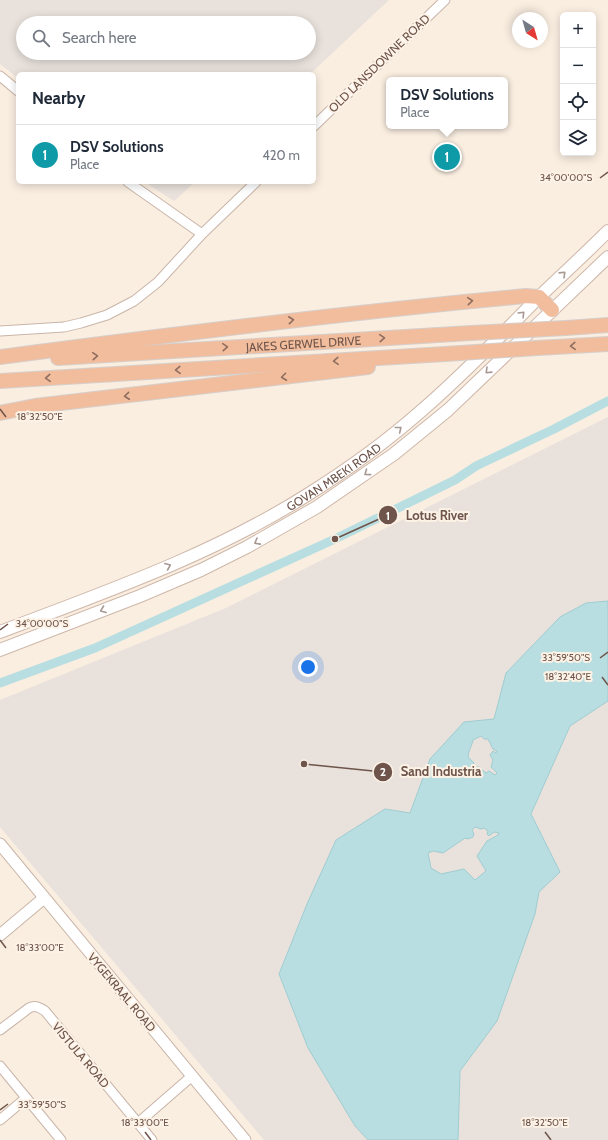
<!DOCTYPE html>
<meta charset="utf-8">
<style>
body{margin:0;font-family:Cabin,sans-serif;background:#f6f6f7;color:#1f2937}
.controls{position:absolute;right:12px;top:12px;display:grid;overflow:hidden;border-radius:6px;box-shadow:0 2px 10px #0003}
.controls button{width:36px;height:36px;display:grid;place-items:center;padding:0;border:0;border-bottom:1px solid #e0e1e3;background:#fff;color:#1f2937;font:20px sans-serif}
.compass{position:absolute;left:512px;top:12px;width:36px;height:36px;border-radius:50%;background:#fff;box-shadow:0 2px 10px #0003;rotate:143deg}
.you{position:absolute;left:308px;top:667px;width:14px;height:14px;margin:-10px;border:3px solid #fff;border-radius:50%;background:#1a73e8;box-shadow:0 0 0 6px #1a73e833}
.badge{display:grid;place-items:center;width:26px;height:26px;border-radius:50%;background:#da6550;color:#fff;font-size:13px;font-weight:700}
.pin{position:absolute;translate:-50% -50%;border:2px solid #fff;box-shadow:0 1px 4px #0006}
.popup{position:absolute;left:386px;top:77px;width:122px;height:52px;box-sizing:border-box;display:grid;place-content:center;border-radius:6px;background:#fff;filter:drop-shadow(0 1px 3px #0005);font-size:13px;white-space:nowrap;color:#747a83}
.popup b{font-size:15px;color:#1f2937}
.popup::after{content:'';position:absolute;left:50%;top:100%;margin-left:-8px;border:8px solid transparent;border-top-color:#fff}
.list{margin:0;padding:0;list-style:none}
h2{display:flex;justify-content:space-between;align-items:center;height:52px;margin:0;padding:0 16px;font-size:17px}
h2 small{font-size:13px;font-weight:400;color:#747a83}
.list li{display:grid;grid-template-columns:26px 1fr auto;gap:12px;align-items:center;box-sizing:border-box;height:60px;padding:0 16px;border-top:1px solid #e0e1e3}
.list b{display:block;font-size:15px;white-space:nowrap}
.list p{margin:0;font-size:13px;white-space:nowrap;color:#747a83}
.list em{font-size:13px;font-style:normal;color:#747a83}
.icon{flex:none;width:22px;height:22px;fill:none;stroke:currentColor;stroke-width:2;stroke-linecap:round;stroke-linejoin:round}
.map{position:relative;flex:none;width:608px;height:1140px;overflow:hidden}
.search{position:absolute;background:#fff;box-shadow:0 2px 10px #0003;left:16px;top:16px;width:300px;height:44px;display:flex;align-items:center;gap:10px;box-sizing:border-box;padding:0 14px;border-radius:22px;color:#747a83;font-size:15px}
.panel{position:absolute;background:#fff;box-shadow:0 2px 10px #0003;left:16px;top:72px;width:300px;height:112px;border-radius:6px}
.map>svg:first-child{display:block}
</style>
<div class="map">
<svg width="608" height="1140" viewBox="0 0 608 1140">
<rect width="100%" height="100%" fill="#faeee1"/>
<!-- industrial -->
<g fill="#e8e1dc" fill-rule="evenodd">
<path d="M0 0H389L310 74H18V78L0 64ZM23 23H309V53H23Z"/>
<path d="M145 182H195L174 201Z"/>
<path d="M608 417V1140H264L0 827V700L226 608Z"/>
</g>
<!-- water -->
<path fill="#b8dee1" stroke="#9fcdd1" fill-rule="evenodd" d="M608 601V701L570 726 531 814 560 872 539 892 535 914 497 1021 460 1071 458 1140H368L355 1126 308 1048 279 974 307 904 336 840 385 809 410 813 430 759 464 722 494 719 506 673 560 617 586 603ZM481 736 484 739H488L493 749 497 751 496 753 493 751 490 755 493 760 491 767 497 773 495 775 489 771 486 773 479 767H475L474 763 468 757C468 751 472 746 473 740ZM475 827 481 829 484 828 488 831 487 834 489 836 494 832 499 833 498 835 487 841 477 856 486 871 475 880 464 869 441 874 431 868 428 853 433 851 443 853 465 838 468 839 473 837 474 834 472 830Z"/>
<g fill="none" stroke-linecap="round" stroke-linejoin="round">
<!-- canal -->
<path stroke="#b8dee1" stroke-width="9" d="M0 683 95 648 335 539 455 480 476 466 554 429 608 401"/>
<!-- minor casing -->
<g stroke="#c9b5a9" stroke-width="11">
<g id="minor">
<path d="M0 76 18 91"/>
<path d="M314 126 445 0"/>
<path d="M128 182 202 234"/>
<path d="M0 331 64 327 81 323 107 315 134 301 158 282 202 234 256 182"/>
<path d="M0 1030 29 1008C35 1005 39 1007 45 1011L152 1140"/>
<path d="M0 1066 61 1140"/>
<path d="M0 1120 26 1098"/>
<path d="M138 1123 192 1076"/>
</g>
</g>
<!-- tertiary casing -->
<g stroke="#c9b5a9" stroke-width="13">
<g id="tertiary">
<path d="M0 844 245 1140"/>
<path d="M0 935 44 898"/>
</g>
</g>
<!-- secondary casing -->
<g stroke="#ceb7a9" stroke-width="14">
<g id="secondary">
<path id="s1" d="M0 632C105 592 212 555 307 495 347 470 386 442 421 411 462 376 500 336 538 298 561 276 585 254 608 231"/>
<path d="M0 650 140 596 201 570 247 547 317 507 394 454 448 410 608 257"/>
</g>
</g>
<!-- trunk casing -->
<g stroke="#d6cfcc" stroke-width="16">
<g id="trunk">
<path d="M566 328 608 325"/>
<path d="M537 348 608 344"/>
<path d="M0 357C175 334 350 312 526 296L539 297 552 310"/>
<path id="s2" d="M58 358 471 333"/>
<path d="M0 381 445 354"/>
<path d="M0 413 35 406 368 367"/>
</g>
</g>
<!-- minor -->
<use href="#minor" stroke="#fff" stroke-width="9"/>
<!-- tertiary -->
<use href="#tertiary" stroke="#fff" stroke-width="11"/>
<!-- secondary -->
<use href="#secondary" stroke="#fff" stroke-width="12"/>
<!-- trunk -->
<use href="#trunk" stroke="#f1bd9d" stroke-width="14"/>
<!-- trunk-bridge casing -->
<g stroke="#d6cfcc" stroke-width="16" stroke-linecap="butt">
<g id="trunk-bridge">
<path d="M471 333 566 328"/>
<path d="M445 354 537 348"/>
</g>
</g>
<!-- trunk-bridge -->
<use href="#trunk-bridge" stroke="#f1bd9d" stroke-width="14"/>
</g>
<!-- one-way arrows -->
<defs><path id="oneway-chevron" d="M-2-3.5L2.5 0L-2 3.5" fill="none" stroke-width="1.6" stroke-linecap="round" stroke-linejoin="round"/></defs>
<g stroke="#a89892">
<use href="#oneway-chevron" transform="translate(563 274) rotate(-44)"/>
<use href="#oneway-chevron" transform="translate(522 314) rotate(-45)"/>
<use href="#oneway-chevron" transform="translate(488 371) rotate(136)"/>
<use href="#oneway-chevron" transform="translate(399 429) rotate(-39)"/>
<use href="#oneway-chevron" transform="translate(367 473) rotate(144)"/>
<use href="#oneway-chevron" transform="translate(257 542) rotate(151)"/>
<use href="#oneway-chevron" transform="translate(168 566) rotate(-23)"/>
<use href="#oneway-chevron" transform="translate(103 610) rotate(159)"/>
</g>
<g stroke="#8f6e5f">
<use href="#oneway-chevron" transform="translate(470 301) rotate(-5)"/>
<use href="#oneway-chevron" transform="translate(291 320) rotate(-6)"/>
<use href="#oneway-chevron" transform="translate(382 338) rotate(-4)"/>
<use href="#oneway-chevron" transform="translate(573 346) rotate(176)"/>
<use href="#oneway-chevron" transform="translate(225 347) rotate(-4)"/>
<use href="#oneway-chevron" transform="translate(95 356) rotate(-4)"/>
<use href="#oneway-chevron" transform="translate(336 361) rotate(177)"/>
<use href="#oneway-chevron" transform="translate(178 370) rotate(177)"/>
<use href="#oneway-chevron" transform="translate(284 377) rotate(173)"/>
<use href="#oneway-chevron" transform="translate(48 378) rotate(177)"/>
<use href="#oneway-chevron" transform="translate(127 396) rotate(174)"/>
</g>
<!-- ticks -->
<path fill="none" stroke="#6e544a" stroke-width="1.5" d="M600 178 608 172M0 409 6 417M0 630 8 624M600 658 608 652M602 677 608 685M0 940 6 948M0 1110 8 1104M145 1132 151 1140M545 1132 551 1140"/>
<g text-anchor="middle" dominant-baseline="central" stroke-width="4" stroke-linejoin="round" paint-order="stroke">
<!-- street labels -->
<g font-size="12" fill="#6e544a" stroke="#fdf2e6">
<text transform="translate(379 63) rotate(-44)">OLD LANSDOWNE ROAD</text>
<text stroke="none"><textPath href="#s2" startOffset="246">JAKES GERWEL DRIVE</textPath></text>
<text stroke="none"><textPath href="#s1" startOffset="369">GOVAN MBEKI ROAD</textPath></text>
<text transform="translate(122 992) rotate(50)">VYGEKRAAL ROAD</text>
<text transform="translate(81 1055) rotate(50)">VISTULA ROAD</text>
</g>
</g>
<g font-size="10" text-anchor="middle" fill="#6e544a" stroke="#fdf2e6" stroke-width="4" stroke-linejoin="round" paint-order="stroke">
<text x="566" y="181">34°00'00"S</text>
<text x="40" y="420">18°32'50"E</text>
<text x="42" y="627">34°00'00"S</text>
<text x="566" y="661">33°59'50"S</text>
<text x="568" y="680">18°32'40"E</text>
<text x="40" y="951">18°33'00"E</text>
<text x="42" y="1108">33°59'50"S</text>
<text x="145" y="1126">18°33'00"E</text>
<text x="545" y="1126">18°32'50"E</text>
</g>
<!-- callouts -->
<path fill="none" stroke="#6e544a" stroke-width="1.5" d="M335 539L388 515M304 764L383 772"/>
<g fill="#6e544a" stroke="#fdf2e6" stroke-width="1.5">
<circle cx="335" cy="539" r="4"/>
<circle cx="304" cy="764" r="4"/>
<circle cx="388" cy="515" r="10"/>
<circle cx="383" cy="772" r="10"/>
</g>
<g font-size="12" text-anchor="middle" font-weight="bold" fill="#fff">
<text x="388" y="520">1</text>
<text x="383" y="776">2</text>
</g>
<g font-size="13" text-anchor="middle" font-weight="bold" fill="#6e544a" stroke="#fdf2e6" stroke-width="4" stroke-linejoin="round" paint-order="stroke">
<text x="437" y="520">Lotus River</text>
<text x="441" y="776">Sand Industria</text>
</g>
</svg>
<div class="controls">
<button>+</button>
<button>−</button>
<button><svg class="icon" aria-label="locate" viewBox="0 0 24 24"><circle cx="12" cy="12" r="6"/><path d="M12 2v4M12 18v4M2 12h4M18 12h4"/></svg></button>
<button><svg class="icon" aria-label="layers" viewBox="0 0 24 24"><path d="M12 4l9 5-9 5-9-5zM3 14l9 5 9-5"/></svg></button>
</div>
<svg class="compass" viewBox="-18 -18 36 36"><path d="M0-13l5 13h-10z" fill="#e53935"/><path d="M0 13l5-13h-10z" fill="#747a83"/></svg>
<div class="you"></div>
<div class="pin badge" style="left:447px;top:157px;background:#0f9aa8">1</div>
<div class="popup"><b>DSV Solutions</b>Place</div>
<div class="search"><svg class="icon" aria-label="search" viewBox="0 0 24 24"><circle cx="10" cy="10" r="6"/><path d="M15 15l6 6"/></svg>Search here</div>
<section class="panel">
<h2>Nearby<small></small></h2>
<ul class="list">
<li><span class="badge" style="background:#0f9aa8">1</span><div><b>DSV Solutions</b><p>Place</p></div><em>420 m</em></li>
</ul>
</section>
</div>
